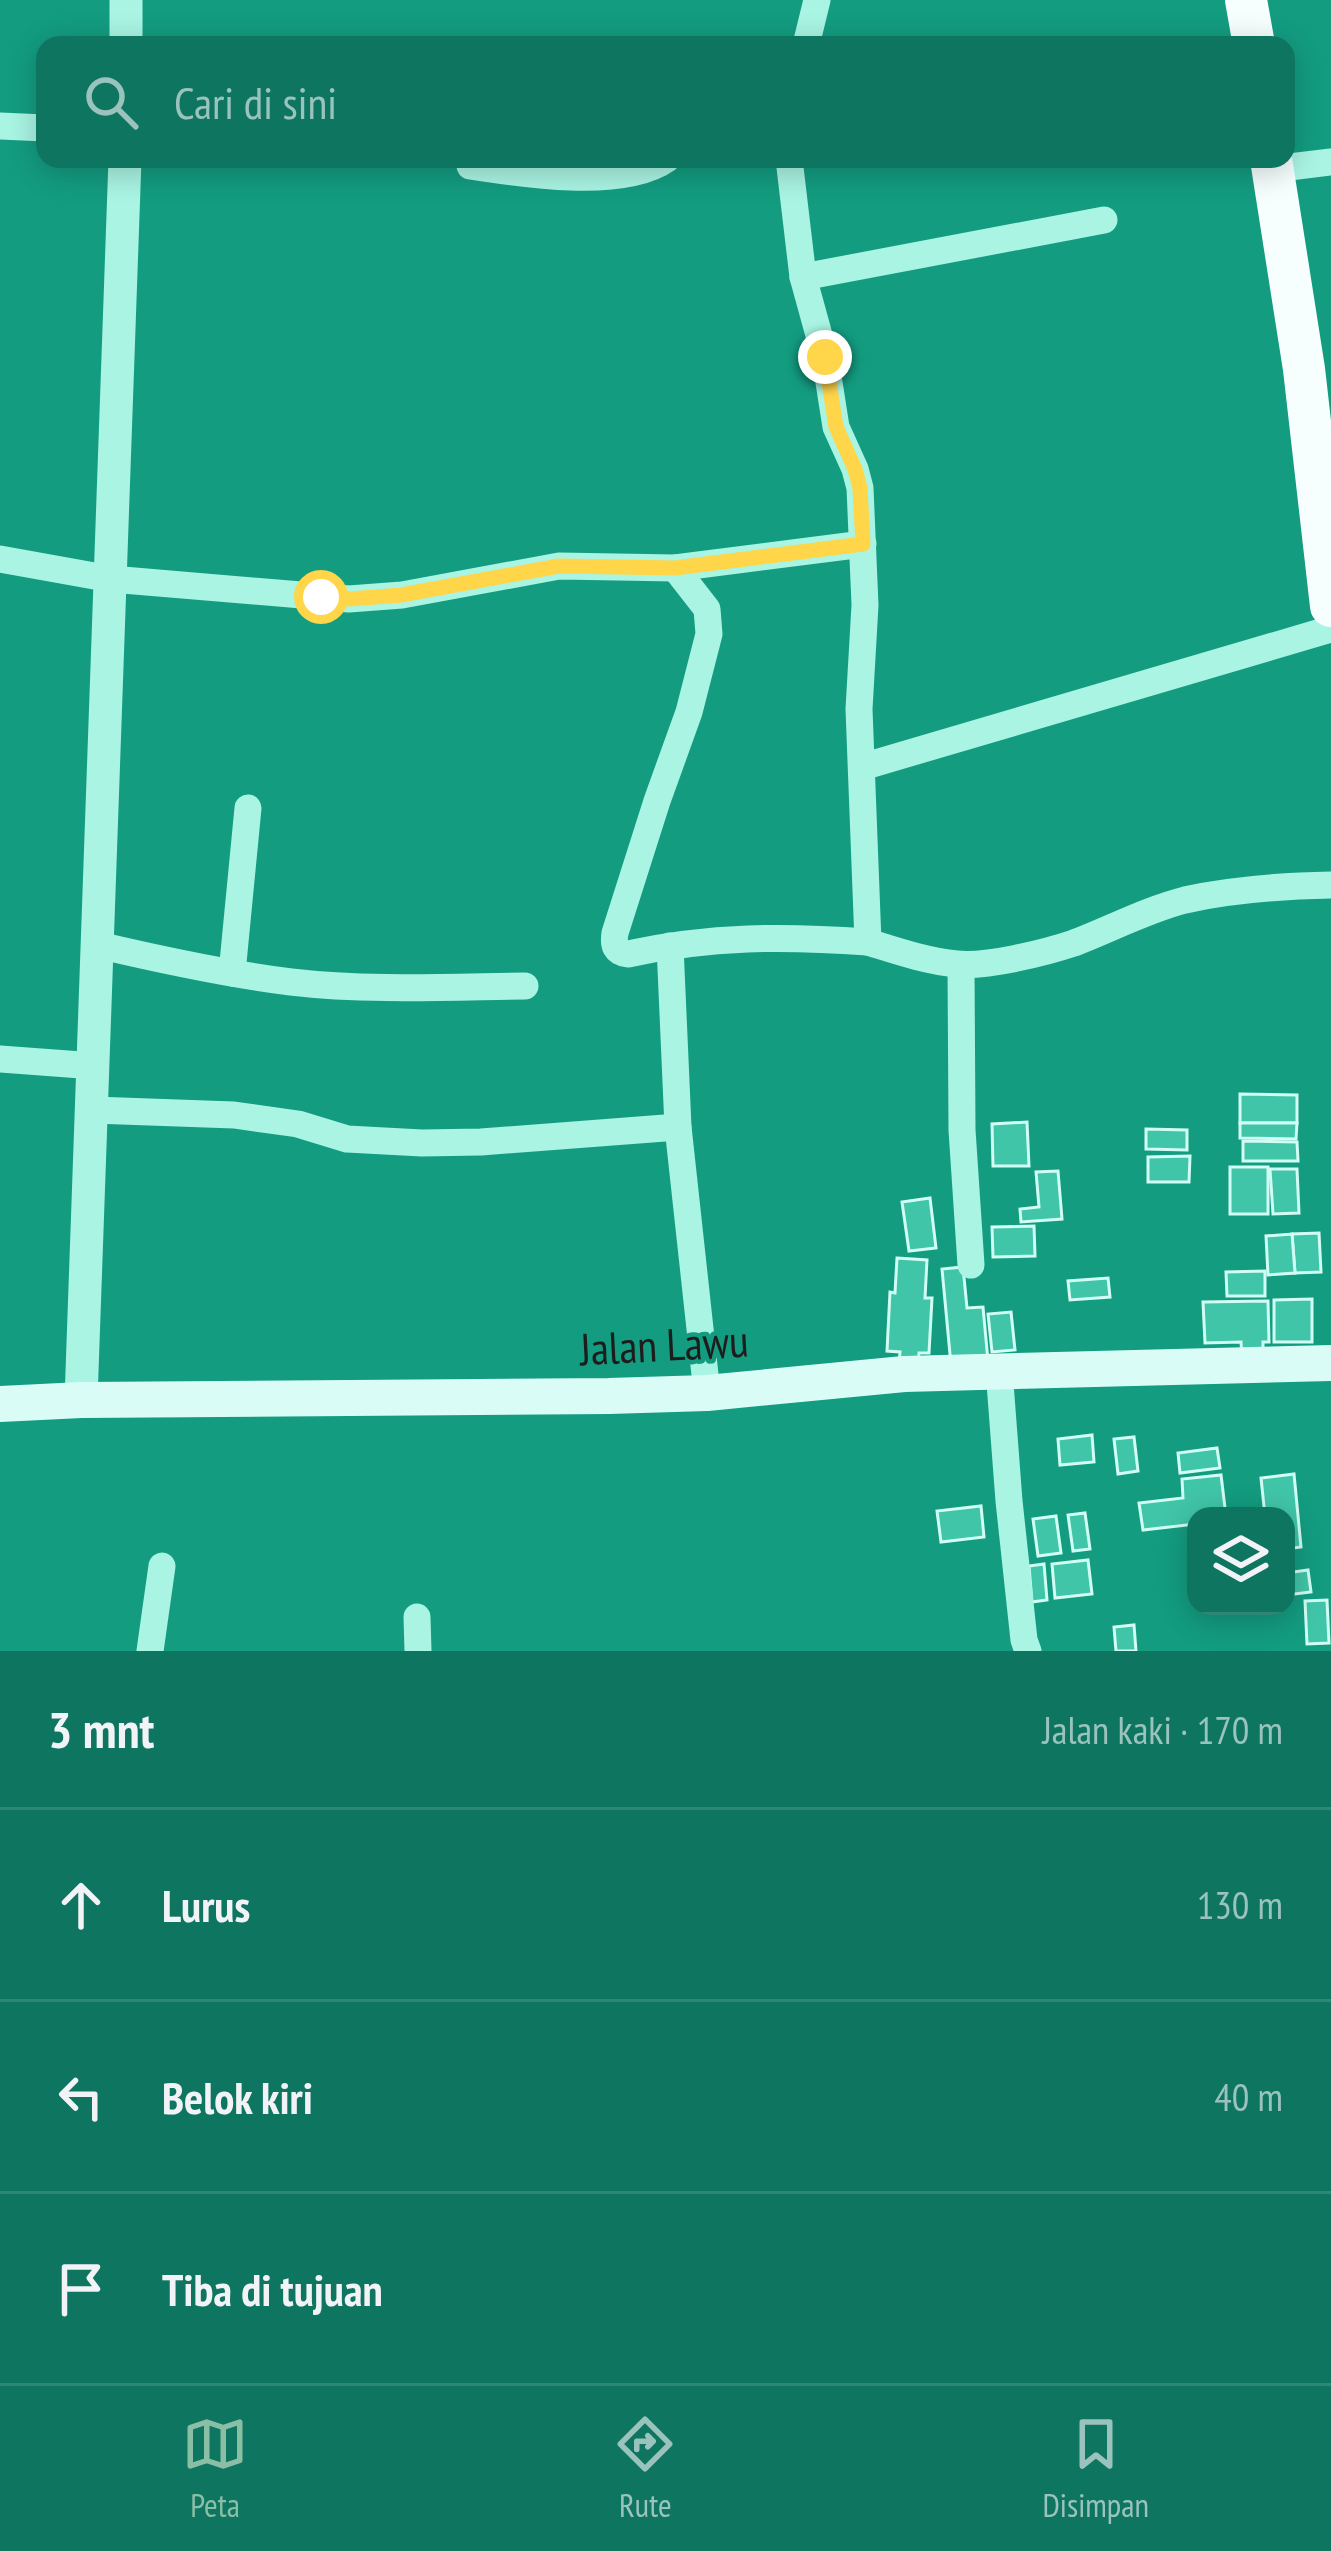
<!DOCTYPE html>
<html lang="id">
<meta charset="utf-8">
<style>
body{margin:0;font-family:"PT Sans Narrow",sans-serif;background:#177a66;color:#f1f3f6}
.controls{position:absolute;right:36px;bottom:36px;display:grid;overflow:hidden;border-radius:24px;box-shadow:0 6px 30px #0003}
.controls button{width:108px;height:108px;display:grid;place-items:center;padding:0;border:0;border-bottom:3px solid #2e8775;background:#0e7560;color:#f1f3f6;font:60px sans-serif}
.stop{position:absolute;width:36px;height:36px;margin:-27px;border:9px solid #ffd54a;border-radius:50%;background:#fff}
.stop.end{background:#ffd54a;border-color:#fff;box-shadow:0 3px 12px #0008}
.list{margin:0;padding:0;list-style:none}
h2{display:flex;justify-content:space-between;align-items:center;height:156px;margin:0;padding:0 48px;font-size:51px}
h2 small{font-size:39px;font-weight:400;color:#9bc3bd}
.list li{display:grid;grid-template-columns:78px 1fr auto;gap:36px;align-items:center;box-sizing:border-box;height:192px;padding:0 48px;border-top:3px solid #2e8775}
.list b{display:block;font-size:45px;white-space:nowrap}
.list em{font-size:39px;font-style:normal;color:#9bc3bd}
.icon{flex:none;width:66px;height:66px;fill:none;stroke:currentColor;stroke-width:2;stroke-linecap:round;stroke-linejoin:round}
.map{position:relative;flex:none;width:1331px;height:1651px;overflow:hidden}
.search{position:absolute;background:#0e7560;box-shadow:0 6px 30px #0003;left:36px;right:36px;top:36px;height:132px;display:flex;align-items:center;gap:30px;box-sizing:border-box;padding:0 42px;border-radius:24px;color:#9bc3bd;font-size:45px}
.sheet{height:732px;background:#0e7560}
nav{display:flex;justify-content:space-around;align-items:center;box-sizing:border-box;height:168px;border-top:3px solid #2e8775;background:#0e7560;font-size:33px;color:#9bc3bd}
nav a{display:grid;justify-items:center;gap:6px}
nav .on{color:#8abfa5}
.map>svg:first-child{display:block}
</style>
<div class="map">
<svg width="1331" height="1651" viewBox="0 0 1331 1651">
<rect width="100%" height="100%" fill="#139c80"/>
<!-- building -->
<g fill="#41c5a8" stroke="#d1fdf4" stroke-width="3">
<path d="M1240 1094 1297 1095V1123H1240Z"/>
<path d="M1027 1122 1029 1166H993L992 1124Z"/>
<path d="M1240 1123H1297L1296 1139 1240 1138Z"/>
<path d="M1146 1129 1187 1130V1150L1146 1149Z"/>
<path d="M1243 1141 1297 1142 1298 1161H1243Z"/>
<path d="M1190 1156 1189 1182H1148V1157Z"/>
<rect x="1230" y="1167" width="38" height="47"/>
<path d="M1270 1169H1297L1299 1213 1273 1214Z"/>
<path d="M1058 1171 1062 1219 1021 1222 1020 1209 1039 1207 1036 1172Z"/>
<path d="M930 1198 936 1248 909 1251 902 1202Z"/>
<path d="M1034 1226 1035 1256 993 1257 992 1227Z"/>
<path d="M1319 1233 1321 1272 1295 1273 1292 1234Z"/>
<path d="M1292 1234 1295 1273 1268 1275 1266 1236Z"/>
<path d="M897 1258 927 1260 925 1298H932L929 1353H919L918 1364H899L900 1352 887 1351 890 1292 895 1293Z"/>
<path d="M963 1267 967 1308 983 1307 988 1361 951 1365 942 1269Z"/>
<path d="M1265 1271V1296H1227L1226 1272Z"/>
<path d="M1108 1278 1110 1297 1070 1300 1068 1281Z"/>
<path d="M1312 1299V1342H1274V1300Z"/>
<path d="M1268 1301 1269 1342H1263V1356L1242 1357 1241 1342 1205 1343 1203 1302Z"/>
<path d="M1011 1312 1015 1350 992 1352 988 1314Z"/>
<path d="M1092 1435 1094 1462 1060 1465 1058 1439Z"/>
<path d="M1134 1437 1138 1471 1118 1474 1114 1439Z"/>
<path d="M1217 1448 1220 1468 1180 1473 1178 1453Z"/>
<path d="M1294 1474 1301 1547 1286 1549V1516H1265L1261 1478Z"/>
<path d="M1221 1475 1226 1516H1196V1524L1143 1530 1139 1503 1183 1498 1182 1479Z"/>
<path d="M981 1506 984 1537 941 1542 937 1511Z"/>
<path d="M1085 1513 1090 1549 1073 1551 1068 1515Z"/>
<path d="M1056 1516 1061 1553 1038 1556 1033 1519Z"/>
<path d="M1088 1560 1092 1594 1055 1598 1052 1564Z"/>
<path d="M1044 1564 1047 1600 1032 1602 1029 1566Z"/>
<path d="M1308 1570 1311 1592 1286 1595V1573Z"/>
<path d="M1327 1600 1329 1643 1307 1644 1305 1601Z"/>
<path d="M1134 1625 1136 1651H1116L1114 1627Z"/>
</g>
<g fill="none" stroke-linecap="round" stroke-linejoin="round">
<!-- minor -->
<g stroke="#a9f4e3" stroke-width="27">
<path d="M806 45 817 0"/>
<path d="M0 126 45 128"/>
<path d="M789 159 803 277 825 357 836 427 855 469 860 488 865 605 859 709 868 942C897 951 926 961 957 964 987 967 1044 953 1074 943 1111 929 1146 910 1185 900 1233 889 1282 886 1331 885"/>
<path d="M470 166C521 174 623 190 667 159"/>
<path d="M1273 169 1331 162"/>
<path d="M803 277 1104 220"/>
<path d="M0 559 111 579 349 599 402 595 559 566 675 568 863 544"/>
<path d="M675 568 707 609 709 634 689 712 657 801 615 933C613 945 615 952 628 954 711 936 784 936 868 942"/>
<path d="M862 767 1331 629"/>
<path d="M98 945C162 960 226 974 291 982 368 991 448 987 525 986"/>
<path d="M670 946 678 1127 707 1393"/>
<path d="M961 965 962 1130 971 1265"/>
<path d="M232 973 248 808"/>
<path d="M0 1059 95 1066"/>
<path d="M93 1110 234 1115 298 1124 347 1139 422 1143 481 1142 678 1127"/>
<path d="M999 1370 1009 1501 1024 1640 1028 1651"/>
<path d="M417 1617 418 1651"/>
<path d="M150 1651 162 1566"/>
</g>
<!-- tertiary -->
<g stroke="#a9f4e3" stroke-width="33">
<path d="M126 0V45"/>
<path d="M81 1400 125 159"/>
</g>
<!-- secondary -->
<path stroke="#d9fdf6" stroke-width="36" d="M0 1404 81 1400 609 1396 707 1393 904 1374 1331 1363"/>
<!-- primary -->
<g stroke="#f6fffe" stroke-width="42">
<path d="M1246 0 1254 45"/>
<path d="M1271 159 1304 369 1331 606"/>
</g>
</g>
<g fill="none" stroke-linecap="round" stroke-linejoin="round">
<!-- route -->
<path stroke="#ffd54a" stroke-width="15" d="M321 597 350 599 401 595 559 566 675 568 863 544 860 488 855 469 836 427 825 357"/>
</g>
<g text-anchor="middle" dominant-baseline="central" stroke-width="9" stroke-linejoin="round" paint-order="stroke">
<!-- street labels -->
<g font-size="45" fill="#1d1d1d" stroke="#139c80">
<text transform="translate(664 1344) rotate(-3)">Jalan Lawu</text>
</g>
</g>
</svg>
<div class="controls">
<button><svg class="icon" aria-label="layers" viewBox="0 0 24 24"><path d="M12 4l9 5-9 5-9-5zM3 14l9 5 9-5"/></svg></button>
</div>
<div class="stop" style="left:321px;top:597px"></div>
<div class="stop end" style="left:825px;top:357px"></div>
<div class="search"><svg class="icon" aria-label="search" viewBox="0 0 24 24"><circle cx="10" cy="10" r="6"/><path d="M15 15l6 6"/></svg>Cari di sini</div>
</div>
<section class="sheet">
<h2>3 mnt<small>Jalan kaki · 170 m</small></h2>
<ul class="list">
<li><svg class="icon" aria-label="ahead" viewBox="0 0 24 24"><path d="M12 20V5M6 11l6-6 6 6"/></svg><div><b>Lurus</b></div><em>130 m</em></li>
<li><svg class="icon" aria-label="left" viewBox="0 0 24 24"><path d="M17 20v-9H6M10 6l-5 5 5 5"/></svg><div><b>Belok kiri</b></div><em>40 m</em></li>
<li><svg class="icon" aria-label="arrive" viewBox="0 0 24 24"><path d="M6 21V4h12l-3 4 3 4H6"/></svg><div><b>Tiba di tujuan</b></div></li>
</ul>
</section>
<nav>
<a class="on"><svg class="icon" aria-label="map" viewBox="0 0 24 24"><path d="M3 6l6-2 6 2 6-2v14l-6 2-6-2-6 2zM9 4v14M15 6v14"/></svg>Peta</a>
<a><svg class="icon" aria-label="directions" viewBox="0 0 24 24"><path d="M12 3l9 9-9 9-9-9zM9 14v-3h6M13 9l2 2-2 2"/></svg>Rute</a>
<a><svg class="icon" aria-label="saved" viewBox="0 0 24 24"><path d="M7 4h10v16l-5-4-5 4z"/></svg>Disimpan</a>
</nav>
